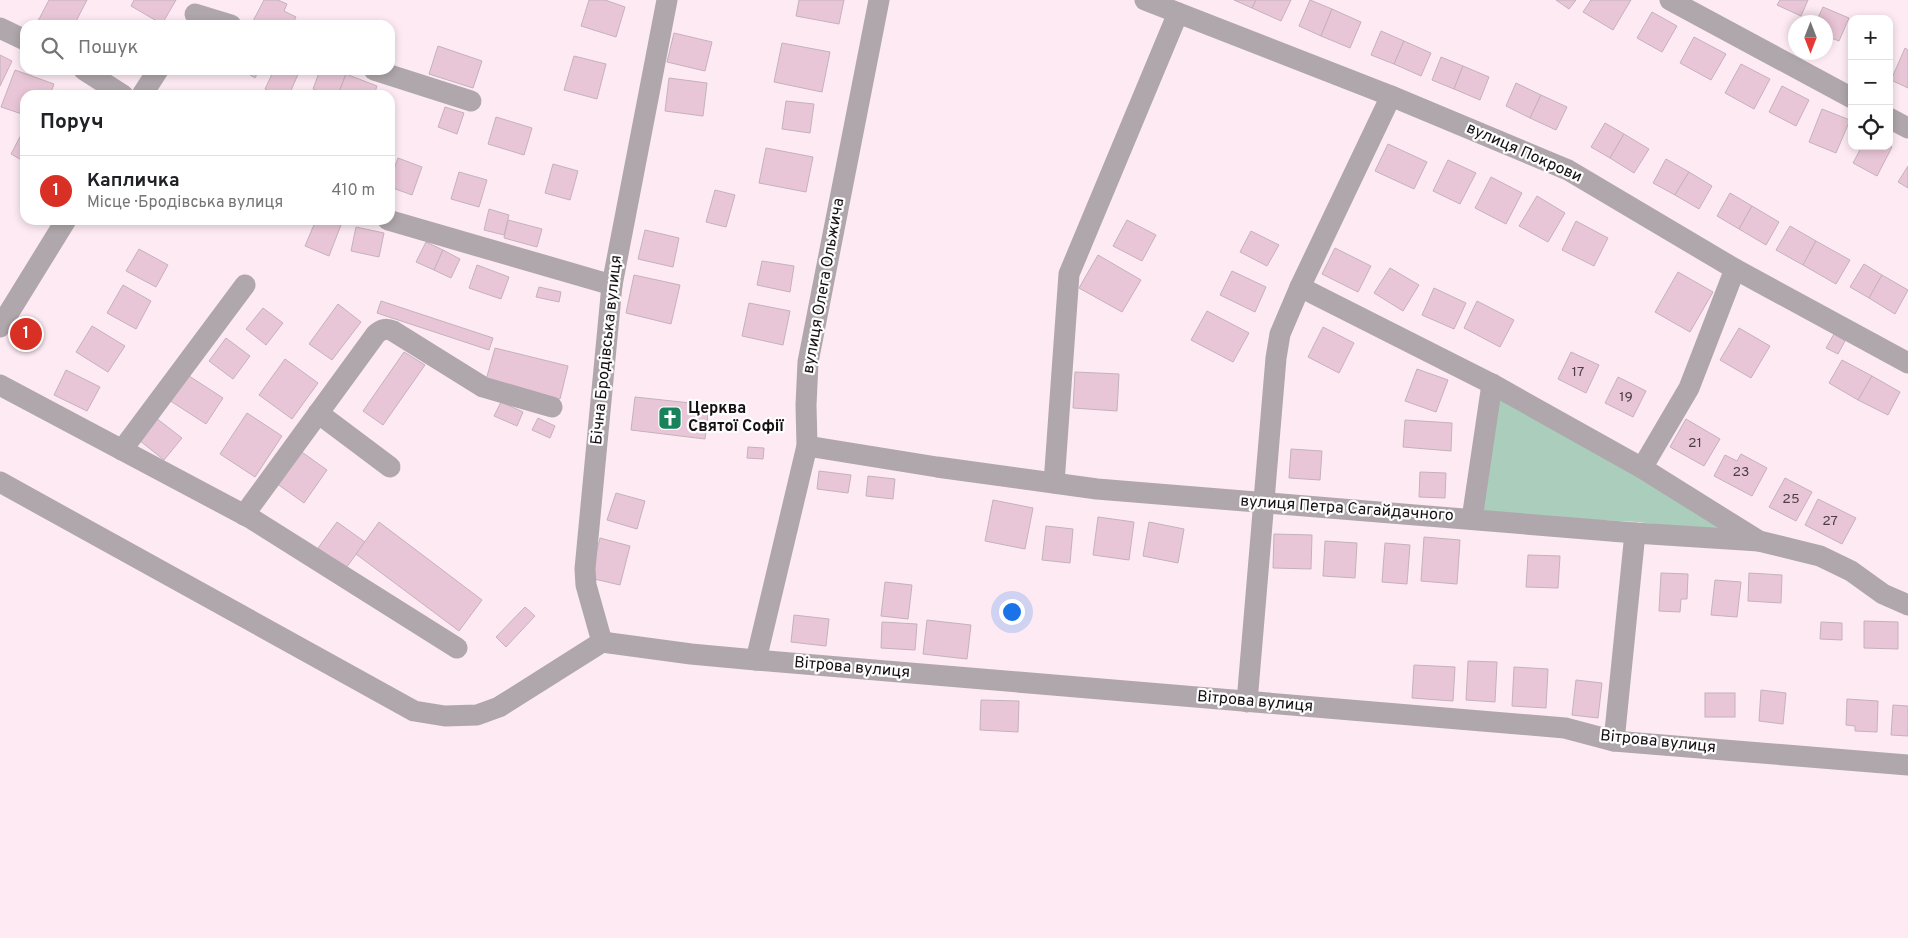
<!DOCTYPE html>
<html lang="uk">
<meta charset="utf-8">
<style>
body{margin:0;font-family:Overpass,sans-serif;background:#f2f2f2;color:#202124}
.controls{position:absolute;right:15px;top:15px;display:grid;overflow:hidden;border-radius:10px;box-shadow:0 2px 8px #0003}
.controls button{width:45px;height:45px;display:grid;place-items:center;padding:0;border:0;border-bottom:1px solid #e0e0e0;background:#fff;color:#202124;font:25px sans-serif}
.compass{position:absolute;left:1788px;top:15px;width:45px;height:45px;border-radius:50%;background:#fff;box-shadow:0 2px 8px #0003;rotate:180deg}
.you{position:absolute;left:1011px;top:611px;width:18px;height:18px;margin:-12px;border:4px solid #fff;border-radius:50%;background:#1a73e8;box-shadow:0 0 0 8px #1a73e833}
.badge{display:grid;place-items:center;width:32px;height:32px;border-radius:50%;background:#d93025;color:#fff;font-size:16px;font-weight:700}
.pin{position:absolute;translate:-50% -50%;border:2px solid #fff;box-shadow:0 1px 5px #0006}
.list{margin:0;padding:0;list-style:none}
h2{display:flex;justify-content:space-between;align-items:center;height:65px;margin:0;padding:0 20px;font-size:21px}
h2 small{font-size:16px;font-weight:400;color:#757577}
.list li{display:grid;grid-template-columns:32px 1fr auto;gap:15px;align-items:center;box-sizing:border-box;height:70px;padding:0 20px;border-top:1px solid #e0e0e0}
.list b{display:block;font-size:19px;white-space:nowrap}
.list p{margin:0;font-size:16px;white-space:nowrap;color:#757577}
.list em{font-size:16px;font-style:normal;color:#757577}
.icon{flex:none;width:28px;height:28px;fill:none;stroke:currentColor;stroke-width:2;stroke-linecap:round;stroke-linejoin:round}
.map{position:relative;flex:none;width:1908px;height:938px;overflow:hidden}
.search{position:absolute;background:#fff;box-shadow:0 2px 8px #0003;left:20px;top:20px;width:375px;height:55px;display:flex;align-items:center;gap:12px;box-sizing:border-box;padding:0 18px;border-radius:15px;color:#757577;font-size:19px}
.panel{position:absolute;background:#fff;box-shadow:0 2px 8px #0003;left:20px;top:90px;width:375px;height:135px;border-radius:15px}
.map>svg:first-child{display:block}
</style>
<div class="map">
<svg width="1908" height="938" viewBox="0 0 1908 938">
<rect width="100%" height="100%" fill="#fdeaf3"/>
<!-- green -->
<path fill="#abcdbc" d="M1492 384 1776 540 1638 522 1477 514Z"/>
<!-- building -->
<g fill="#e9c6d7" stroke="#c4b2bb">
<path d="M49 0H87L74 25H47L38 21Z"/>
<path d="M134 0H176L162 24 131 6Z"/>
<path d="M264 0H278L287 4 284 11 296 17 292 25H262L253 21Z"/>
<path d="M589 0H605L625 7 616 37 581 26Z"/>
<path d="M799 0H844L839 24 796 16Z"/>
<path d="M1234 0H1256L1252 8Z"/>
<path d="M1256 0H1291L1281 21 1252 8Z"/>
<path d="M1310 0 1332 9 1321 36 1299 26Z"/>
<path d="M1556 0H1576L1569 9Z"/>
<path d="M1591 0H1631L1613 30 1583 12Z"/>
<path d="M1780 0H1808L1801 16 1777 5Z"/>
<path d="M1823 7 1849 18 1839 41 1826 36V22H1816Z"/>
<path d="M1332 9 1361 22 1350 48 1321 36Z"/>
<path d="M1652 12 1677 26 1662 52 1637 38Z"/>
<path d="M1381 31 1404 41 1394 64 1371 55Z"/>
<path d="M674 33 712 42 705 71 667 62Z"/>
<path d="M1694 37 1726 54 1711 80 1680 63Z"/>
<path d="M1404 41 1431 53 1421 76 1394 64Z"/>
<path d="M782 43 830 52 822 92 774 82Z"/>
<path d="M438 46 482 61 473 88 429 74Z"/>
<path d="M1905 48 1908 50V88L1891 80Z"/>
<path d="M0 55 12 61 0 86Z"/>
<path d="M574 56 606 64 597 99 564 90Z"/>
<path d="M1441 57 1463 66 1454 89 1432 80Z"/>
<path d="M1741 64 1770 79 1754 109 1725 93Z"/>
<path d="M1463 66 1489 77 1480 100 1454 89Z"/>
<path d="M15 70 54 84 50 95H25V115L1 107Z"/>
<path d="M242 70H259L255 78Z"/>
<path d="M274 70H294L299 72 289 95H279L265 89Z"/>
<path d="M320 70H335L346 74 338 95H329L313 89Z"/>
<path d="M346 74 377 86 374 95H338Z"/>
<path d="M669 78 707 83 703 116 665 111Z"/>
<path d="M1516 83 1541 95 1530 118 1506 106Z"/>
<path d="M1782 86 1809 100 1796 126 1769 112Z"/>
<path d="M1541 95 1567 107 1556 130 1530 118Z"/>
<path d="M786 101 814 104 810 133 782 129Z"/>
<path d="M445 107 464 113 457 134 438 127Z"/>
<path d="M1822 109 1850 120 1836 153 1809 142Z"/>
<path d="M496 117 532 128 524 155 488 144Z"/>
<path d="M1605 123 1624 134 1610 158 1591 147Z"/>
<path d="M1624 134 1649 149 1634 173 1610 158Z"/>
<path d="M21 135 25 137V162L11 154Z"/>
<path d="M1388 144 1427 162 1414 189 1375 171Z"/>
<path d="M1862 146H1889L1892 147 1877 176 1853 163Z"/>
<path d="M766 148 813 157 806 192 759 183Z"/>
<path d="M398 158 422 167 412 195 390 187V179Z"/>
<path d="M1666 159 1689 172 1675 195 1653 183Z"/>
<path d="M1448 160 1476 173 1460 204 1433 191Z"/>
<path d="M553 164 578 171 570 200 545 193Z"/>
<path d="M1908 166V188L1898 182Z"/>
<path d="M459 172 487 180 479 207 451 199Z"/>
<path d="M1689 172 1712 186 1699 209 1675 195Z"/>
<path d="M1491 177 1522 193 1506 224 1475 208Z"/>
<path d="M715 190 735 195 726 227 706 222Z"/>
<path d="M1730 193 1752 206 1739 229 1717 216Z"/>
<path d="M1537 196 1565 213 1548 242 1519 226Z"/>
<path d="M1752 206 1779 222 1766 245 1739 229Z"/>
<path d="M489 209 509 215 504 235 484 230Z"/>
<path d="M316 220H329L341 225 329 256 305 246Z"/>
<path d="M508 220 542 229 537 247 504 238Z"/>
<path d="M1127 220 1156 235 1142 261 1113 246Z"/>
<path d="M1576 221 1608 238 1594 266 1562 250Z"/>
<path d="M1790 226 1816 241 1803 265 1776 250Z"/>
<path d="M356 227 384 233 379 257 351 251Z"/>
<path d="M645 230 679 238 673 267 638 259Z"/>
<path d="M1251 231 1279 245 1267 266 1240 252Z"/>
<path d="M1816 241 1850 260 1836 284 1803 265Z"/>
<path d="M426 242 443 250 434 270 416 262Z"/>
<path d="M1335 248 1371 266 1358 292 1322 274Z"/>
<path d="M139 249 168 265 156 287 126 271Z"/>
<path d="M443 250 460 259 451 278 434 270Z"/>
<path d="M1098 255 1141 280 1122 312 1079 288Z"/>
<path d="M762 261 794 266 790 292 757 285Z"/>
<path d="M1864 264 1882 275 1869 298 1850 287Z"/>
<path d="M477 265 509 277 501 299 469 288Z"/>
<path d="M1390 268 1419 285 1403 311 1374 293Z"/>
<path d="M1232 271 1266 287 1255 312 1220 295Z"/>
<path d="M1678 272 1713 292 1690 332 1655 312Z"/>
<path d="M634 275 680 285 671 324 626 313Z"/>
<path d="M1882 275 1908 290 1895 314 1869 298Z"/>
<path d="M123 285 151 301 136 329 107 313Z"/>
<path d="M539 287 561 292 559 302 536 297Z"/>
<path d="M1434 288 1466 303 1454 329 1422 315Z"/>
<path d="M381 301 493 338 489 350 377 313Z"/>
<path d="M1477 301 1514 320 1500 347 1464 328Z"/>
<path d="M749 303 790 311 783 345 742 336Z"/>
<path d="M338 304 361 322 332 360 309 344Z"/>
<path d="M263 308 283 323 266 345 246 329Z"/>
<path d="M1207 311 1249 333 1233 362 1191 340Z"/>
<path d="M92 326 125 346 108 372 76 352Z"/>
<path d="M1323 327 1354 343 1339 373 1308 357Z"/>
<path d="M1739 328 1770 346 1751 378 1720 360Z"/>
<path d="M1834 334 1845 341 1838 354 1826 348Z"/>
<path d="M226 338 250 356 233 379 209 361Z"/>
<path d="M495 348 568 366 560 399 486 380Z"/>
<path d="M404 352 425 365 383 425 363 411Z"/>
<path d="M1571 352 1599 365 1586 393 1558 379Z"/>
<path d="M285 359 318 383 292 419 259 395Z"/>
<path d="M1842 360 1872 376 1858 400 1829 383Z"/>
<path d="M1417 369 1448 380 1436 412 1405 401Z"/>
<path d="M66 370 100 387 87 411 54 395Z"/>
<path d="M1075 372 1119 374 1117 411 1073 408Z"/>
<path d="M186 374 223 398 206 424 169 400Z"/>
<path d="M1872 376 1900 392 1888 415 1858 400Z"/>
<path d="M1618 377 1646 391 1633 417 1605 403Z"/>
<path d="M635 397 709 405 705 439 631 430Z"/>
<path d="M501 402 523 412 517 426 494 416Z"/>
<path d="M247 413 282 436 255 477 220 454Z"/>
<path d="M156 418 182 438 164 460 139 440Z"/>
<path d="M538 418 555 426 550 438 532 430Z"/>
<path d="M1686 419 1720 439 1704 466 1670 447Z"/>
<path d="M1405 420 1452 423 1451 451 1403 447Z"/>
<path d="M748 447 764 448 763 459 747 458Z"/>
<path d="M1291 449 1322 451 1320 480 1289 478Z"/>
<path d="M299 450 327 470 304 503 276 483Z"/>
<path d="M1741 454 1767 468 1752 496 1714 476 1725 455 1737 461Z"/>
<path d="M819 471 851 475 848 493 817 489Z"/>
<path d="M1420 472 1446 473 1445 498 1419 497Z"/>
<path d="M868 476 895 479 893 499 866 496Z"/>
<path d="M1785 478 1812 492 1796 521 1769 507Z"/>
<path d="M616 493 645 501 637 529 607 520Z"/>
<path d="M1818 499 1856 518 1842 544 1805 525Z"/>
<path d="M993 500 1033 508 1025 549 985 541Z"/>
<path d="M1098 517 1134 522 1129 560 1093 555Z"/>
<path d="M337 522 365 542 346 568 318 548Z"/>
<path d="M379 522 482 600 459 631 356 554Z"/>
<path d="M1149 522 1184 529 1178 563 1143 556Z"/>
<path d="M1046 526 1073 529 1070 563 1042 560Z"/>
<path d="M1274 534 1312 535 1311 569 1273 568Z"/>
<path d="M1424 537 1460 540 1457 584 1421 581Z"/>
<path d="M600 538 630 546 620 585 590 578Z"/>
<path d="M1325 541 1357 543 1355 578 1323 576Z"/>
<path d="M1385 543 1410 545 1407 584 1382 582Z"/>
<path d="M1528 555 1560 556 1558 588 1526 587Z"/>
<path d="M1661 573 1688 574 1687 599H1681L1680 612 1659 611Z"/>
<path d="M1749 573 1782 575 1781 603 1748 601Z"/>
<path d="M1715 580 1741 582 1737 617 1711 615Z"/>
<path d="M885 582 912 585 908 619 881 616Z"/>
<path d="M525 607 535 616 506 647 496 637Z"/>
<path d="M794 615 829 619 826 646 791 642Z"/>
<path d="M927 620 971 625 967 659 923 654Z"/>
<path d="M1864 621 1898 622V649L1864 648Z"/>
<path d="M882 622 917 624 915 650 881 648Z"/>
<path d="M1821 622 1842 623V640L1820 639Z"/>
<path d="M1468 661 1497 662 1495 702 1466 700Z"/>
<path d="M1414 665 1455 667 1453 701 1412 698Z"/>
<path d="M1514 667 1548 669 1546 708 1512 706Z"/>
<path d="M1576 680 1602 683 1598 718 1572 715Z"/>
<path d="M1761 690 1786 693 1783 724 1759 721Z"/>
<rect x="1705" y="693" width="30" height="24"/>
<path d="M1847 699 1878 701 1877 732 1855 731V726L1846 725Z"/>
<path d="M981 700 1019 701 1018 732 980 730Z"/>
<path d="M1893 705 1908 706V736L1891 735Z"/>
</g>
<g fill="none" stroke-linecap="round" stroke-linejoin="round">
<!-- minor -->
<g stroke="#afa7ab" stroke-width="21">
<path d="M1145 0 1391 96 1568 170 1735 269 1908 363"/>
<path d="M1670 0 1852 98"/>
<path d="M195 14 231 25"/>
<path d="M0 28 25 40"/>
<path d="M84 70 123 95"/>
<path d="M374 70 471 101"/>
<path d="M142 95 158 70"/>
<path d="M1889 118 1908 128"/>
<path d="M388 220 612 285"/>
<path d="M1300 287 1492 384 1642 468 1759 541 1820 556 1851 571 1883 594 1908 605"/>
<path d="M0 327 66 220"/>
<path d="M0 385 252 519 457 648"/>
<path d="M318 413 390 467"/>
<path d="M807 446 937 467 1097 489 1635 533 1759 541"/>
<path d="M122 450 245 285"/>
<path d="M1642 468 1689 388 1735 269"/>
<path d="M0 482 414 711 445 716 477 715 499 707 602 642"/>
<path d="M1054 483 1069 274 1178 13"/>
<path d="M244 515 376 334C382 329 386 328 393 331L483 387 552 407"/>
<path d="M1472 519 1492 384"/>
<path d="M602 642 691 654 756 660 1565 728 1614 741 1908 765"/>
<path d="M602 642 586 585 585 569 612 285 667 0"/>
<path d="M756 660 807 446 806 405 808 362 879 0"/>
<path d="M1247 702 1276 358 1280 334 1300 287 1391 96"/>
<path d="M1614 741 1635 533"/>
</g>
</g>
<!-- icons -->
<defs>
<g id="church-square" transform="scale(1.25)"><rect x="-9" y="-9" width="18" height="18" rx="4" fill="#19825d" stroke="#fdfdfd"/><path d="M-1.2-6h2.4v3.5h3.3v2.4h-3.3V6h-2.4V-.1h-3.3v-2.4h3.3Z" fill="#fff"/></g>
</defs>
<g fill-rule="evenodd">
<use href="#church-square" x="670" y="418"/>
</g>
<g text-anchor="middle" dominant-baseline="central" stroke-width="4.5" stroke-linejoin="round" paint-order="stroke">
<!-- number labels -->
<g font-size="14" fill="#4b3e44">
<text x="1578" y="372">17</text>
<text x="1626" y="397">19</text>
<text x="1695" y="443">21</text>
<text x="1741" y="472">23</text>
<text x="1791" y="499">25</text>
<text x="1830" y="521">27</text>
</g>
<!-- street labels -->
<g font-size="16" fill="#161013" stroke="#fdfdfd">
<text transform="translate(1524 153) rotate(24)">вулиця Покрови</text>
<text transform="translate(824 286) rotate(-80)">вулиця Олега Ольжича</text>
<text transform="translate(607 350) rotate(-84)">Бічна Бродівська вулиця</text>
<text transform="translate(1347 509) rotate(4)">вулиця Петра Сагайдачного</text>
<text transform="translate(852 668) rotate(5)">Вітрова вулиця</text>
<text transform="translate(1255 702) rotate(5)">Вітрова вулиця</text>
<text transform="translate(1658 742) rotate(6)">Вітрова вулиця</text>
</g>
<!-- poi labels -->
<g font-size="16" font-weight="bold" fill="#161013" stroke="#fdfdfd" text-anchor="start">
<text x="688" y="409">Церква<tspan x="688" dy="18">Святої Софії</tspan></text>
</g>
</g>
</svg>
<div class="controls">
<button>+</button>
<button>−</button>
<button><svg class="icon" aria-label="locate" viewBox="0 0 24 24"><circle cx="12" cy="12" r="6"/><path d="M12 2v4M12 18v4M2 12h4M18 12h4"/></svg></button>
</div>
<svg class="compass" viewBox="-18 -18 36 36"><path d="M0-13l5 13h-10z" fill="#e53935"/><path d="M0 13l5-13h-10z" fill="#757577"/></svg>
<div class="you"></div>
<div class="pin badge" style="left:26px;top:334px">1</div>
<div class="search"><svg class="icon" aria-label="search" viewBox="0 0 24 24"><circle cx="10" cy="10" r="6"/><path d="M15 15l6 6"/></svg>Пошук</div>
<section class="panel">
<h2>Поруч<small></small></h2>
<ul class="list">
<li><span class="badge">1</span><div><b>Капличка</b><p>Місце · Бродівська вулиця</p></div><em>410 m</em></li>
</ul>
</section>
</div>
